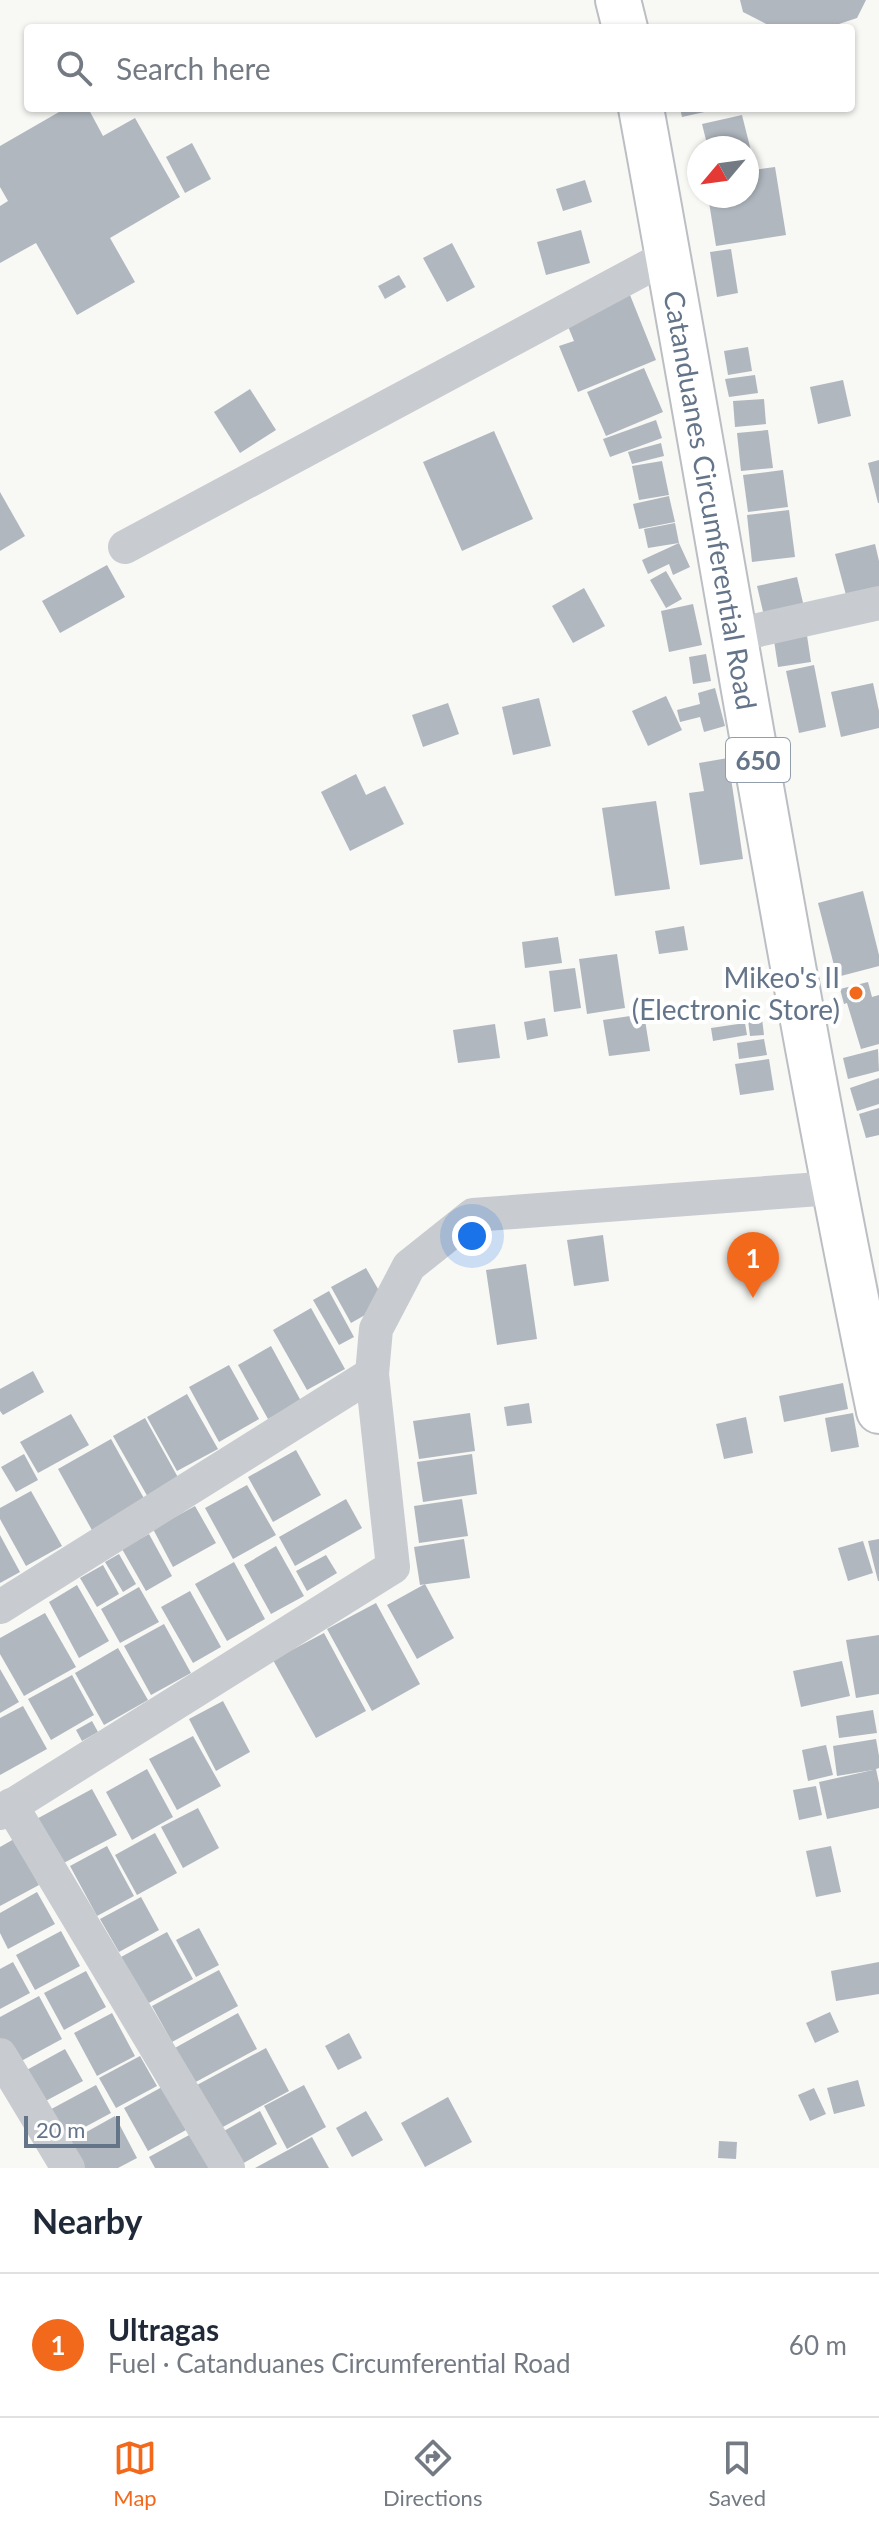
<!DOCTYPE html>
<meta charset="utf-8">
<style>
body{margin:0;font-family:Lato,sans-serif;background:#f2f2f3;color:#1f2937}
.compass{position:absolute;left:687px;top:136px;width:72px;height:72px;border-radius:50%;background:#fff;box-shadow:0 2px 6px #0004;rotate:241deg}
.scale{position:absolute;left:24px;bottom:20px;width:96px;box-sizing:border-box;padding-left:8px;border:4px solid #647489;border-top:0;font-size:22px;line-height:28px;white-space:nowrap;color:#647489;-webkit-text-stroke:6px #fff;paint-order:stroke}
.you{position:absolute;left:472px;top:1236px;width:28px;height:28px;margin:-20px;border:6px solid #fff;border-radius:50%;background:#1a73e8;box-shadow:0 0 0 12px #1a73e833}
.badge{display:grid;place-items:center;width:52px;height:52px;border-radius:50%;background:#f3691b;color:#fff;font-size:26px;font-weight:700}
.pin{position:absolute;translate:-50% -66px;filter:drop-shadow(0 2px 4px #0008)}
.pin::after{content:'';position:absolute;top:42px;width:28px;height:24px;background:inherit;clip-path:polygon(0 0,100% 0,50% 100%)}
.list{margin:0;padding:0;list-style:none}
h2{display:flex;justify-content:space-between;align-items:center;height:104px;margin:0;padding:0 32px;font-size:34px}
h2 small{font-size:26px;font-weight:400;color:#747a83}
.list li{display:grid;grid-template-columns:52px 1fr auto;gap:24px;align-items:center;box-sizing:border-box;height:144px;padding:0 32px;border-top:2px solid #e0e1e3}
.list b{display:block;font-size:30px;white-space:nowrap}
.list p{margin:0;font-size:26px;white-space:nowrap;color:#747a83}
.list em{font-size:26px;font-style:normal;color:#747a83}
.icon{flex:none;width:44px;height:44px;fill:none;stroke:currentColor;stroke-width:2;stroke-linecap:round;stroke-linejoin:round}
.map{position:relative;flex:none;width:879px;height:2168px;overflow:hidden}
.search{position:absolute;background:#fff;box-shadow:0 2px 6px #0004;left:24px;right:24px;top:24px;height:88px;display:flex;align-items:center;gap:20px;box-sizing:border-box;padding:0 28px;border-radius:8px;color:#747a83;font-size:30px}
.sheet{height:248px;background:#fff}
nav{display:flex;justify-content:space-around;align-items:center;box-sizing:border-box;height:112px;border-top:2px solid #e0e1e3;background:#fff;font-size:22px;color:#747a83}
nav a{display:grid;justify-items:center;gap:4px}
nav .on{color:#f3691b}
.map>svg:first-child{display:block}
</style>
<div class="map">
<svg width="879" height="2168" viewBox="0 0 879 2168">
<rect width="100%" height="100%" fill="#f8f8f5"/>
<!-- building -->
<g fill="#b0b7bf">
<path d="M740 0H866L857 18 827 28H774L743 12Z"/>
<path d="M66 108H88L103 136 135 118 180 197 110 238 135 282 77 315 36 243 0 263V206L8 201 0 187V146Z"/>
<path d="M680 108H718V109L682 117Z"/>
<path d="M742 115 751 151 747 152V148H708L702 124Z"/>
<path d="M192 143 211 179 185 193 166 157Z"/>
<path d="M775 167 786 235 716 246 708 196H747V171Z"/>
<path d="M585 180 592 202 563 211 556 189Z"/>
<path d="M581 230 590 263 546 275 537 242Z"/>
<path d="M452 243 475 287 447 302 423 258Z"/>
<path d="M731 249 738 293 717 297 710 252Z"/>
<path d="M399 275 406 287 385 299 378 286Z"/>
<path d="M628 290 656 360 578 392 559 346 574 341 567 324Z"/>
<path d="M748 347 752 371 728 375 724 351Z"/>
<path d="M644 368 663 412 606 436 587 392Z"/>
<path d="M755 375 758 393 729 397 725 379Z"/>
<path d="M843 380 851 416 818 424 810 387Z"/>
<path d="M250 389 276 430 240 453 214 412Z"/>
<path d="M764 399 766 424 735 427 733 401Z"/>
<path d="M656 420 662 438 610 457 603 439Z"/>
<path d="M768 430 773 468 741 471 737 433Z"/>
<path d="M494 431 533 519 462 551 423 462Z"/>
<path d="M661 443 664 456 632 464 628 452Z"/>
<path d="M879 460V503H878L868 463Z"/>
<path d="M662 461 669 495 639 500 632 466Z"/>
<path d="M783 470 788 507 748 512 743 475Z"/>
<path d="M0 492 25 536 0 551Z"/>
<path d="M669 496 675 522 639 529 633 504Z"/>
<path d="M789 510 795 557 752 562 747 515Z"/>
<path d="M675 523 679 543 648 548 644 529Z"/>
<path d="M679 543 690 567 673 575 669 564 648 574 642 560Z"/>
<path d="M875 544 879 561V587L846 595 835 554Z"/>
<path d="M107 565 125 597 60 633 42 601Z"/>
<path d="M666 571 682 599 666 608 650 580Z"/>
<path d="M797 577 804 607 764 616 757 586Z"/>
<path d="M584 588 605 626 573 643 552 606Z"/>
<path d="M693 604 702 645 669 652 661 611Z"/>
<path d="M806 629 811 662 778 667 773 634Z"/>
<path d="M706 654 711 681 693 684 689 657Z"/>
<path d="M814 665 826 727 799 733 786 671Z"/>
<path d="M873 683 879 711V728L841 737 831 692Z"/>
<path d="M715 688 725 726 704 732 700 717 680 722 677 710 700 704 698 693Z"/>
<path d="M666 696 682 730 648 746 632 711Z"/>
<path d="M539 698 551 746 513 755 502 707Z"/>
<path d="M448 703 459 734 423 747 412 715Z"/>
<path d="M728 758 743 859 700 865 689 793 704 791 699 763Z"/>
<path d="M356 774 366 795 385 786 404 824 350 851 321 792Z"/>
<path d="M656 801 670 889 615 896 602 808Z"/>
<path d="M863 891 879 955V966L837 977 818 903Z"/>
<path d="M684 926 688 950 659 954 655 931Z"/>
<path d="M558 937 562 963 525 968 522 942Z"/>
<path d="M617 954 625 1008 587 1014 579 959Z"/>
<path d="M575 968 581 1008 554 1012 549 971Z"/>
<path d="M868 982 872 997 879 995V1044L861 1049 847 1003 844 1004 840 989Z"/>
<path d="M644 1014 650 1051 609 1056 603 1020Z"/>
<path d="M545 1018 548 1036 527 1040 524 1022Z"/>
<path d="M762 1018 764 1035 750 1036 748 1020Z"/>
<path d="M745 1023 747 1035 713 1041 711 1028Z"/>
<path d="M495 1024 500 1058 458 1063 453 1030Z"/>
<path d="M764 1039 767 1055 739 1059 737 1043Z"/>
<path d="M878 1049 879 1071 848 1079 843 1058Z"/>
<path d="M769 1059 774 1090 740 1095 735 1064Z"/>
<path d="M879 1078V1104L857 1111 850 1088Z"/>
<path d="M879 1108V1135L866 1138 859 1114Z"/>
<path d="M603 1235 609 1281 574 1286 567 1240Z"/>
<path d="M526 1264 537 1339 497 1345 486 1270Z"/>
<path d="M366 1268 386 1303 351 1323 331 1287Z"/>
<path d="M329 1291 354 1337 339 1345 313 1300Z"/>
<path d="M311 1308 345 1369 307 1390 273 1330Z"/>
<path d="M271 1346 301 1401 268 1419 238 1365Z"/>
<path d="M229 1365 259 1419 219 1442 189 1387Z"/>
<path d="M33 1371 44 1392 3 1415 0 1411V1389Z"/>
<path d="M843 1383 848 1409 784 1422 779 1396Z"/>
<path d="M187 1394 218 1449 177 1471 147 1417Z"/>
<path d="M529 1403 532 1423 507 1426 504 1407Z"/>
<path d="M470 1413 475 1451 419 1459 413 1421Z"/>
<path d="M853 1413 859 1447 831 1452 825 1418Z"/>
<path d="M71 1414 89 1445 38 1473 20 1442Z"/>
<path d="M746 1417 753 1453 724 1459 716 1424Z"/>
<path d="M145 1418 180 1481 149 1499 113 1436Z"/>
<path d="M111 1439 146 1502 93 1532 58 1469Z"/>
<path d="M296 1450 321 1495 273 1522 248 1477Z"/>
<path d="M24 1454 38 1480 16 1492 1 1467Z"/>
<path d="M472 1454 477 1494 423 1502 417 1462Z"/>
<path d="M247 1485 276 1535 233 1559 205 1508Z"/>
<path d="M31 1491 62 1546 26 1566 0 1519V1508Z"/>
<path d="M346 1499 362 1528 295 1566 279 1537Z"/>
<path d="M462 1499 468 1536 419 1543 414 1506Z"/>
<path d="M195 1506 216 1543 173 1567 153 1529Z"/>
<path d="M149 1534 172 1576 146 1591 122 1549Z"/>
<path d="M0 1535 20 1572 0 1583Z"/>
<path d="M464 1539 470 1578 420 1585 414 1547Z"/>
<path d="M879 1539V1581H878L868 1541Z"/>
<path d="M863 1541 873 1573 848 1581 838 1548Z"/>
<path d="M276 1546 304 1596 271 1614 244 1565Z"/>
<path d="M119 1554 136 1584 123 1592 105 1562Z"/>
<path d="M326 1555 337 1573 307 1591 296 1571Z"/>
<path d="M234 1562 265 1619 227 1641 195 1584Z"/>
<path d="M103 1565 119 1594 97 1607 80 1578Z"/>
<path d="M425 1584 454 1638 417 1659 387 1605Z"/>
<path d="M77 1585 109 1641 79 1658 49 1602Z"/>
<path d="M139 1587 159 1622 120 1643 101 1609Z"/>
<path d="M190 1591 221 1647 193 1663 161 1607Z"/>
<path d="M376 1603 420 1684 372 1711 327 1629Z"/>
<path d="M45 1613 76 1667 24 1696 0 1654V1638Z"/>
<path d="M164 1624 191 1673 151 1695 124 1646Z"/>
<path d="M324 1633 366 1711 316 1738 273 1660Z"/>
<path d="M879 1635V1694L856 1698 846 1640Z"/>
<path d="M118 1648 148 1700 104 1725 75 1673Z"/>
<path d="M842 1661 850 1696 801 1707 793 1671Z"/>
<path d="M0 1669 19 1702 0 1713Z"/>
<path d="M72 1675 94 1715 51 1740 28 1699Z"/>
<path d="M223 1701 250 1752 216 1771 189 1719Z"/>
<path d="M23 1706 47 1749 0 1775V1718Z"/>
<path d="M873 1710 877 1733 839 1738 836 1716Z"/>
<path d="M92 1721 98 1732 82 1741 76 1730Z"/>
<path d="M193 1736 221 1786 177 1810 149 1759Z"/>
<path d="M876 1739 879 1756V1768L876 1769 879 1783V1808L827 1819 819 1782 873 1770 837 1776 833 1746Z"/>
<path d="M826 1745 833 1775 808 1781 802 1750Z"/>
<path d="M147 1769 173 1817 132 1840 106 1792Z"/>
<path d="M816 1786 822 1815 799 1820 793 1790Z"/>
<path d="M92 1789 117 1835 56 1867 31 1822Z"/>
<path d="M198 1808 219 1848 183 1868 161 1827Z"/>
<path d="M155 1833 177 1873 137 1895 115 1855Z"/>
<path d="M14 1839 39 1885 0 1906V1847Z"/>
<path d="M107 1846 134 1896 97 1916 70 1866Z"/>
<path d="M831 1846 841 1892 816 1897 806 1851Z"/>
<path d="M37 1892 55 1924 8 1949 0 1933V1913Z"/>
<path d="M141 1897 159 1930 119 1952 100 1919Z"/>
<path d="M199 1928 219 1965 196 1977 176 1940Z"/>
<path d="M61 1931 80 1966 35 1990 16 1955Z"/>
<path d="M167 1932 193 1979 147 2004 121 1957Z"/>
<path d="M13 1962 30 1993 0 2009V1969Z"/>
<path d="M879 1962V1994L836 2001 831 1971Z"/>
<path d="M219 1970 238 2006 172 2042 152 2006Z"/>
<path d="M86 1971 106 2007 64 2030 44 1993Z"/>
<path d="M39 1996 62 2039 12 2066 0 2043V2017Z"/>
<path d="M830 2012 839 2032 815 2043 806 2023Z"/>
<path d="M112 2013 135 2056 97 2076 74 2033Z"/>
<path d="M238 2013 257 2049 192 2084 173 2049Z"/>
<path d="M349 2033 362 2058 338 2070 325 2046Z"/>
<path d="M266 2048 289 2091 221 2128 197 2085Z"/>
<path d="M65 2049 83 2081 40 2104 23 2072Z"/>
<path d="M140 2056 157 2086 116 2108 99 2078Z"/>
<path d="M858 2080 865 2106 834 2114 827 2088Z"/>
<path d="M96 2085 111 2113 59 2141 44 2113Z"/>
<path d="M304 2085 326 2127 287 2149 264 2106Z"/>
<path d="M162 2087 186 2130 148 2151 124 2108Z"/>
<path d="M814 2088 826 2114 810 2121 798 2095Z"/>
<path d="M448 2097 472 2142 425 2167 401 2123Z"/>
<path d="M260 2111 277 2144 240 2165 222 2132Z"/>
<path d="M366 2111 383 2140 352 2157 336 2128Z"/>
<path d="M115 2116 137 2158 118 2168H78L65 2144Z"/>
<path d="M191 2134 210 2168H155L149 2157Z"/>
<path d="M312 2137 329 2168H255Z"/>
<path d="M719 2141 737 2142 736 2159 718 2158Z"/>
</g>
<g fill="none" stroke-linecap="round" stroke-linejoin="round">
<!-- primary casing -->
<g stroke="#bbbec3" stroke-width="48">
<g id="primary">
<path d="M618 0 625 28"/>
<path d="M641 108C721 542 789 979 879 1411"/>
</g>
</g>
<!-- minor -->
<g stroke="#c8cbcf" stroke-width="34">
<path d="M125 547 668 256"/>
<path d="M736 635 879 603"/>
<path d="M0 1607 372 1374"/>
<path d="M11 1805 228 2168"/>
<path d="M0 1813 393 1567 372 1374 376 1329 409 1266 473 1215 833 1188"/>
<path d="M0 2055 68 2168"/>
</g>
<!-- primary -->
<use href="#primary" stroke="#fff" stroke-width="44"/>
</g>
<!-- markers -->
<circle fill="#f3691b" stroke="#fff" stroke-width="3" cx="856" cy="993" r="8"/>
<g text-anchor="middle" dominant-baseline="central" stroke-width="8" stroke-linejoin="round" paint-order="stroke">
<!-- shield labels -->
<rect fill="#fff" stroke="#929eac" stroke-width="2" x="726" y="738" width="64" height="44" rx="6"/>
<g font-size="26" font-weight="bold" fill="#647489">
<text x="758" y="760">650</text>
</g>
<!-- street labels -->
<g font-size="28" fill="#647489" stroke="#fff">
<text transform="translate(711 500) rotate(80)">Catanduanes Circumferential Road</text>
</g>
<!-- poi labels -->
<g font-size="28" fill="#647489" stroke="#fff" text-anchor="end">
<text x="840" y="977">Mikeo's II<tspan x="840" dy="32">(Electronic Store)</tspan></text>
</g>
</g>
</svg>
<svg class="compass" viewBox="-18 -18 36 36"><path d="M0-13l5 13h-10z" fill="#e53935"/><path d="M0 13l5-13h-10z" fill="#747a83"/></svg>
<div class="scale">20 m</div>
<div class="you"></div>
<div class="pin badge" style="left:753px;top:1298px">1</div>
<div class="search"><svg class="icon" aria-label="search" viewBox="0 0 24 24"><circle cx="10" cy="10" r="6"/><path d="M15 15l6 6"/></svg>Search here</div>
</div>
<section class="sheet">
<h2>Nearby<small></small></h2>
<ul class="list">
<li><span class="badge">1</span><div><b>Ultragas</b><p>Fuel · Catanduanes Circumferential Road</p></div><em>60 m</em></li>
</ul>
</section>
<nav>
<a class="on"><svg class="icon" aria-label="map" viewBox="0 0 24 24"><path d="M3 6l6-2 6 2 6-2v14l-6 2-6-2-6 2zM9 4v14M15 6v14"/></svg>Map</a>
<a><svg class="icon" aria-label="directions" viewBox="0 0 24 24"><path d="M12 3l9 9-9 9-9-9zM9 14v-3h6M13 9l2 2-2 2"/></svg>Directions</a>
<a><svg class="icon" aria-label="saved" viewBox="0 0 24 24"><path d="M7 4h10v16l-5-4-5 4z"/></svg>Saved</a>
</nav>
